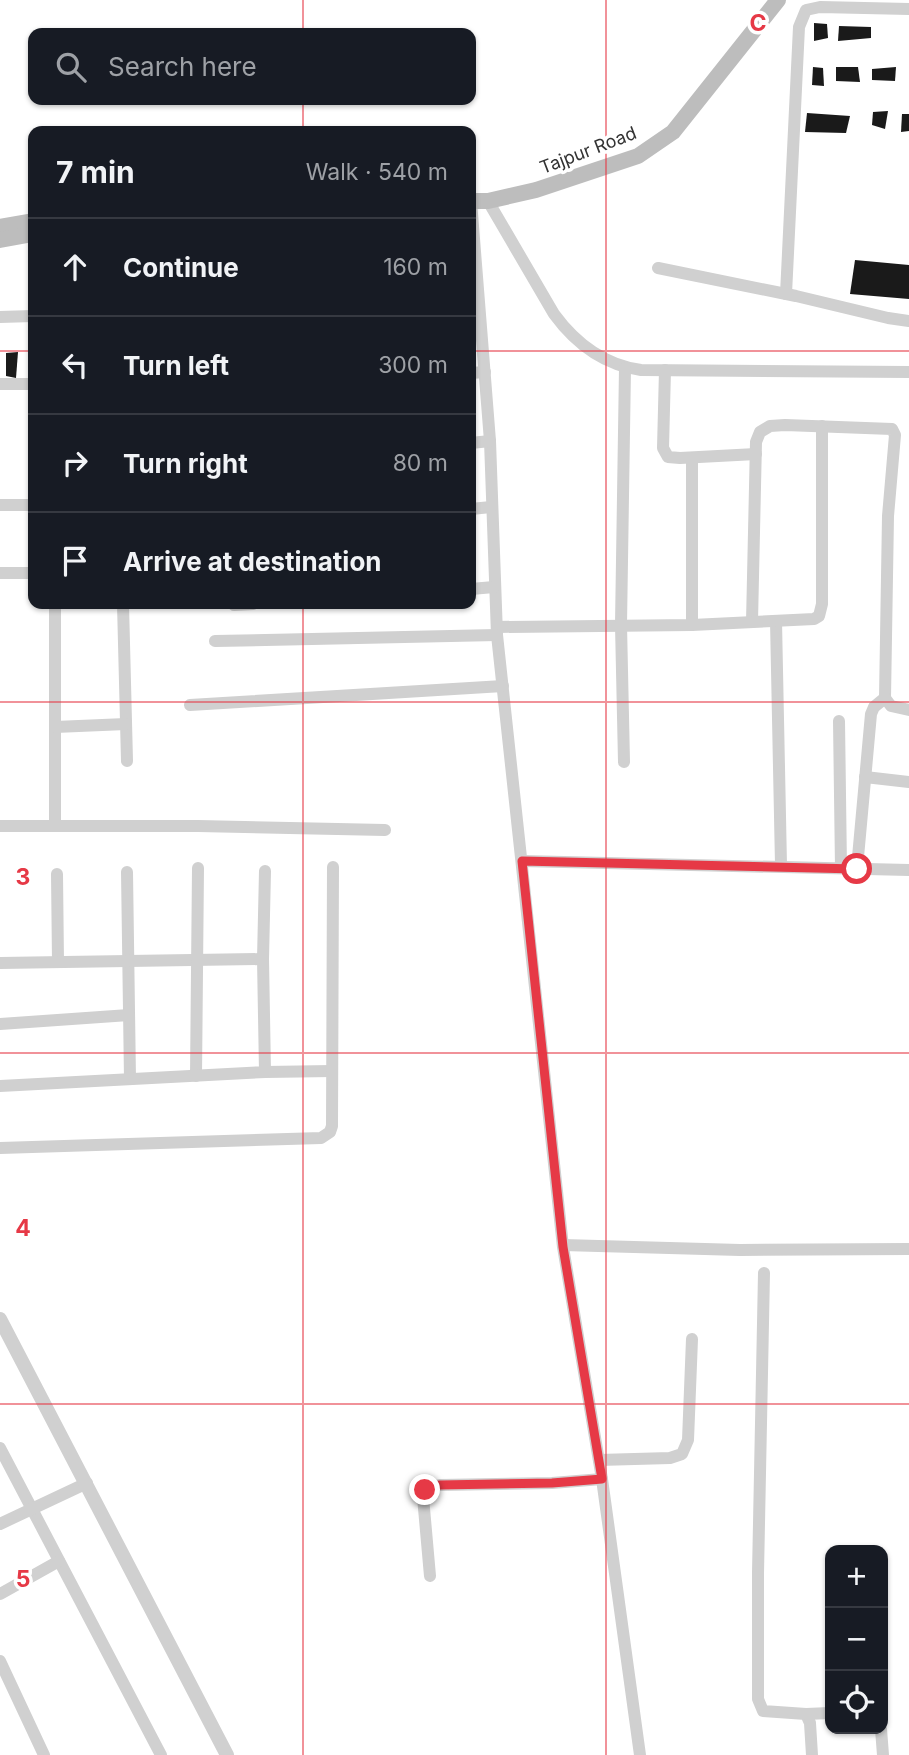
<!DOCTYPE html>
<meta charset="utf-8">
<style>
body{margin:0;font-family:Inter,sans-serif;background:#20242c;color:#f1f3f6}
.controls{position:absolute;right:21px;bottom:21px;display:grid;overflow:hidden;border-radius:14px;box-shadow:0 2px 5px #0004}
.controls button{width:63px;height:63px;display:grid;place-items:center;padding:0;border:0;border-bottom:2px solid #363941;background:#171b24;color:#f1f3f6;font:35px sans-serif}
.stop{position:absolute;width:21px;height:21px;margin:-16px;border:5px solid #e63946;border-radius:50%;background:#fff}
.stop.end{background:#e63946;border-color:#fff;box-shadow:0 2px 7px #0008}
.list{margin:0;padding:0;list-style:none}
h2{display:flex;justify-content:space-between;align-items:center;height:91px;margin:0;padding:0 28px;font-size:30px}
h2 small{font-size:23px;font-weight:400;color:#9ea1a6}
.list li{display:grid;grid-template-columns:46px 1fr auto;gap:21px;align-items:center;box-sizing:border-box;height:98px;padding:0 28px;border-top:2px solid #363941}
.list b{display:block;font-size:26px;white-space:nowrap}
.list em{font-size:23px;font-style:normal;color:#9ea1a6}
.icon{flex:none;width:38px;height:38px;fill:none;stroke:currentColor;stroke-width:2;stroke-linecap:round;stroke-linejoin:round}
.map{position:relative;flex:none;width:909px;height:1755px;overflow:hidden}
.search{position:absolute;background:#171b24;box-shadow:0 2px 5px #0004;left:28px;top:28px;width:448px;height:77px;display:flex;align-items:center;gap:18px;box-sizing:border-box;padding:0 24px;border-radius:14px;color:#9ea1a6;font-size:26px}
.panel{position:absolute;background:#171b24;box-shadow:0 2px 5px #0004;left:28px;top:126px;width:448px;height:483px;border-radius:14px}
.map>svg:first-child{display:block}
</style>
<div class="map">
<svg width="909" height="1755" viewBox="0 0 909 1755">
<rect width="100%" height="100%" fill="#fff"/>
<!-- building -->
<g fill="#1a1a1a">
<path d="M814 23 827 24 828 38 814 41Z"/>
<path d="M839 26 871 27V38L838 41Z"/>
<path d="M813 67 823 68 824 86 812 85Z"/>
<path d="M836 67H858L860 82 836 81Z"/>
<path d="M896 67 895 81 872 80V69Z"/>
<path d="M888 111 885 129 872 125 873 112Z"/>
<path d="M807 113 850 116 846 133 805 132Z"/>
<path d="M902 114H909V131L901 132Z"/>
<path d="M855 260 909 265V299L850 294Z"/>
<path d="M18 352 16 378 6 376V353Z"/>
</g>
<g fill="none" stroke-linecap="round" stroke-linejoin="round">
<!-- minor -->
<g stroke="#d0d0d0" stroke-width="12">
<path d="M471 201 490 441 497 635 563 1247 602 1479 640 1755"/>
<path d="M488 201 554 314C576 344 604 365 641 370L909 372"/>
<path d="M658 268 796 296 888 318 909 321"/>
<path d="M786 294 799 27 806 10 820 7 909 9"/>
<path d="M0 317 33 316"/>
<path d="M665 370 663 448 668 457 680 458 756 454"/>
<path d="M471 373 485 372"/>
<path d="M0 384H33"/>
<path d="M471 443 490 441"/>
<path d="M0 505H33"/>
<path d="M471 509 491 507"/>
<path d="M0 573H33"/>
<path d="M471 589 494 587"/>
<path d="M55 604V826"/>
<path d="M123 604 127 761"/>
<path d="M234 605 253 604"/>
<path d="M776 621 781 865"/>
<path d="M752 622 756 442 760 432 770 426 785 425 892 429 895 435 888 516 885 698 891 706 909 710"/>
<path d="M692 625V458"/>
<path d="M497 627 692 625 814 619 819 616 822 604V426"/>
<path d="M215 641 497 635"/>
<path d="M190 705 503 686"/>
<path d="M839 721 841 868"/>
<path d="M55 727 126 724"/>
<path d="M624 762 621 625 625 368"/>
<path d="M865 777 909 782"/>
<path d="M0 826H198L385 830"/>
<path d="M522 861 909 870"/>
<path d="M857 868 871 714 874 707 885 698"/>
<path d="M127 872 130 1079"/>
<path d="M57 874 58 962"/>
<path d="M0 963 263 959"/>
<path d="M0 1024 129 1015"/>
<path d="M265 1072 332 1071"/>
<path d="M196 1076 198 868"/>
<path d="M0 1086 265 1072 263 959 265 871"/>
<path d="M0 1148 321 1138 330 1132 332 1126 333 867"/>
<path d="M563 1245 740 1250 909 1249"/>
<path d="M764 1273 758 1573V1699L763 1711 806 1714 810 1723 812 1755"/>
<path d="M0 1448 161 1755"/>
<path d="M599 1460 670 1458 682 1454 688 1440 692 1339"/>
<path d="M0 1524 87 1483"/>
<path d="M430 1576 423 1497 427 1488 440 1485 552 1483 602 1479"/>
<path d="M0 1594 59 1561"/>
<path d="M0 1661 44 1755"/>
<path d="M806 1714 830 1713"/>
<path d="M881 1729 883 1755"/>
</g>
<!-- tertiary -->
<path stroke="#d0d0d0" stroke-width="14" d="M0 1319 227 1755"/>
<!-- secondary -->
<g stroke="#bdbdbd" stroke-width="16">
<path d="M471 201H488L536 190 638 156 673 132 778 0"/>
<path d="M0 227 33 221"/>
<path d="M0 240 33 234"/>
</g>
</g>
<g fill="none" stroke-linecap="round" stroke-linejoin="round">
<!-- route -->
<path stroke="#e63946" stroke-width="9" d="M425 1490 430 1487 440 1485 552 1483 602 1479 563 1247 522 861 857 869"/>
</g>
<!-- grid -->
<path fill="none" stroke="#e63946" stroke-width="2" stroke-opacity="0.55" d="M303 0V33M606 0V1755M303 100V131M0 351H33M471 351H909M303 604V1755M0 702H909M0 1053H909M0 1404H909"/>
<g text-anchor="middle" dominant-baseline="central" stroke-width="7" stroke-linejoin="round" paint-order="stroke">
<!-- street labels -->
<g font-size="18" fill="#333" stroke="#fff">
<text transform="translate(588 150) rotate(-21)">Tajpur Road</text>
</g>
</g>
<g font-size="23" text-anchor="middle" font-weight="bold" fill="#e63946" stroke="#fff" stroke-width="7" stroke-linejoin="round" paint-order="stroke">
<text x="758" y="31">C</text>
<text x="23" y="885">3</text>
<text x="23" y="1236">4</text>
<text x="23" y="1587">5</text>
</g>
</svg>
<div class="controls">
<button>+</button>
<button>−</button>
<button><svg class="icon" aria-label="locate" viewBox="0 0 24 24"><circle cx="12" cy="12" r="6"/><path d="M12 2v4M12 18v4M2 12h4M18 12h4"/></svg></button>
</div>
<div class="stop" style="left:857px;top:869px"></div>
<div class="stop end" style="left:425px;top:1490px"></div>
<div class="search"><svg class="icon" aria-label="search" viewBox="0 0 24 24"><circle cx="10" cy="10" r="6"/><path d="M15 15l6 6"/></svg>Search here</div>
<section class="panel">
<h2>7 min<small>Walk · 540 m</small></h2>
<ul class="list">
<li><svg class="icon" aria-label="ahead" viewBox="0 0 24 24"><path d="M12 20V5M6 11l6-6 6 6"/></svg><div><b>Continue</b></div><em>160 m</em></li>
<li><svg class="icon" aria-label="left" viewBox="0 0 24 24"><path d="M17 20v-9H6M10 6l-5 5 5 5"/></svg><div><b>Turn left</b></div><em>300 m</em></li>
<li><svg class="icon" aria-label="right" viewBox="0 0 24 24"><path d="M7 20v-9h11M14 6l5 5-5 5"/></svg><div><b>Turn right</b></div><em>80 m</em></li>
<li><svg class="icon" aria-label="arrive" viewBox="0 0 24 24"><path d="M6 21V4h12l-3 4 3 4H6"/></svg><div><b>Arrive at destination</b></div></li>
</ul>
</section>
</div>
